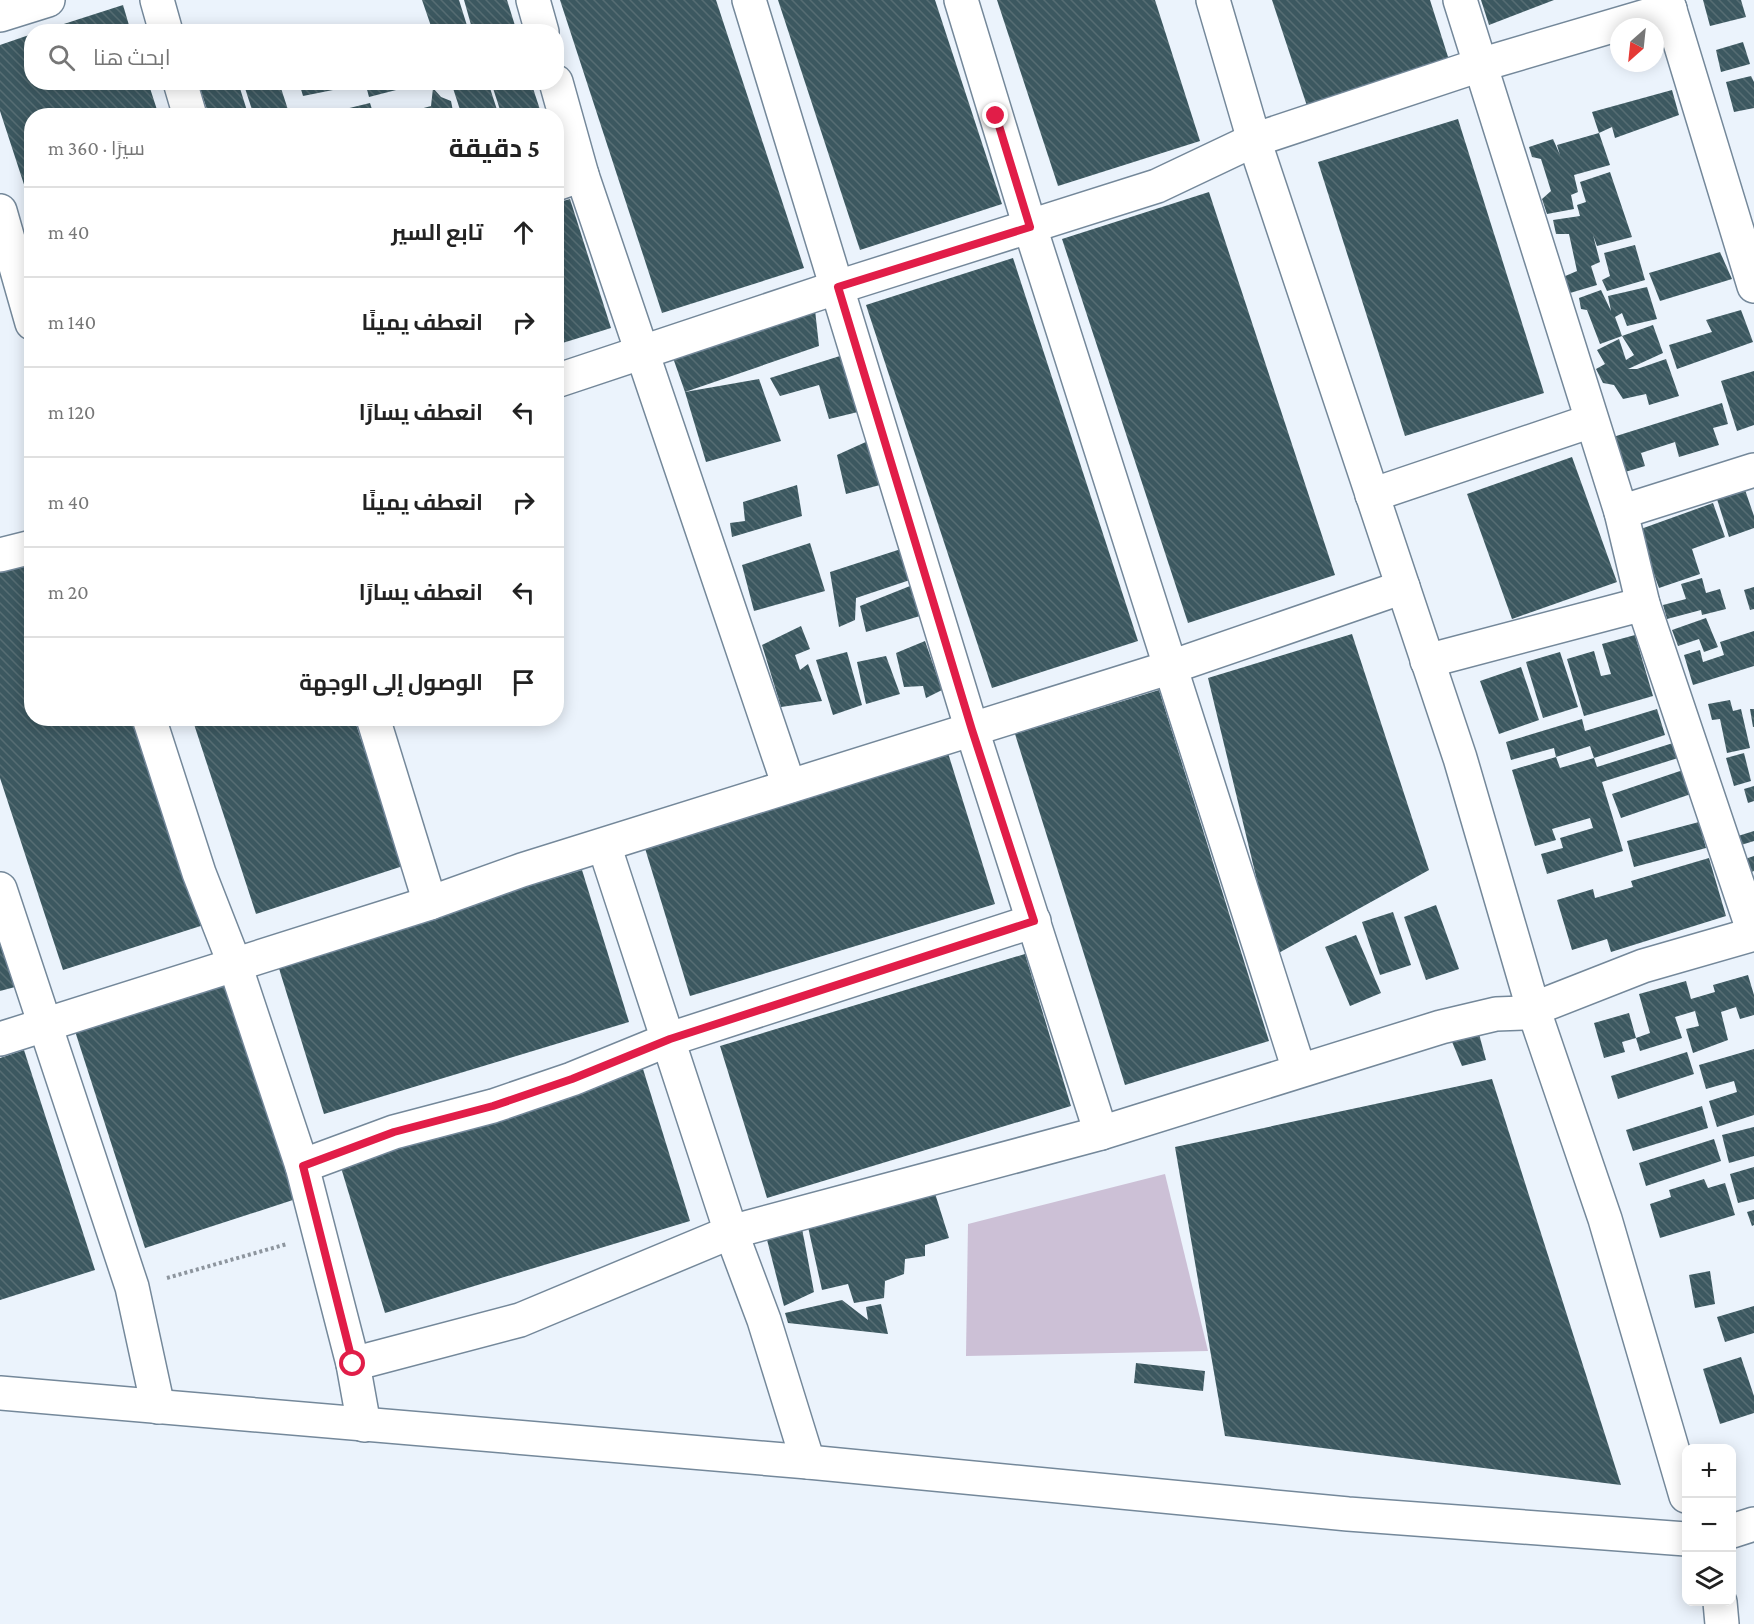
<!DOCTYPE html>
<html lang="ar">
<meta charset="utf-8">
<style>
body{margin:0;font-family:"Crimson Pro",Cairo,serif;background:#f6f6f6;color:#222;direction:rtl}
.controls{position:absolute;right:18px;bottom:18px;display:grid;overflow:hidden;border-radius:12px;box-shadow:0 3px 15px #0003}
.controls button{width:54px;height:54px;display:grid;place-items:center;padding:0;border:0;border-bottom:2px solid #e0e0e0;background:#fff;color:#222;font:30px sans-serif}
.compass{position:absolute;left:1610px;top:18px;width:54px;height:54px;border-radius:50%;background:#fff;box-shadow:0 3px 15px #0003;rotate:207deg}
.stop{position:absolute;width:18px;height:18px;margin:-14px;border:4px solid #e11d48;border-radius:50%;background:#fff}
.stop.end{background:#e11d48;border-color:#fff;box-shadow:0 2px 6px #0008}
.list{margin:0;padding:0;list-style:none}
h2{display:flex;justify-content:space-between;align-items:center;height:78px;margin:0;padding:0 24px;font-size:26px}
h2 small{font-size:20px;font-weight:400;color:#767676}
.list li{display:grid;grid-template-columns:39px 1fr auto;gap:18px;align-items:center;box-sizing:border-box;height:90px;padding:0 24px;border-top:2px solid #e0e0e0}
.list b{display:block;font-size:22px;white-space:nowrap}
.list em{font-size:20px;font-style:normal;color:#767676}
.icon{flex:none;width:33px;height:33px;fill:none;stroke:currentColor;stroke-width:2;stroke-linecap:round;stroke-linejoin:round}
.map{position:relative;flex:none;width:1754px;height:1624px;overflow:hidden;direction:ltr}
.search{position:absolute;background:#fff;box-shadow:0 3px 15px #0003;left:24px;top:24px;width:540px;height:66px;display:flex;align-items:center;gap:15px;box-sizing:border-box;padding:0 21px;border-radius:24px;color:#767676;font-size:22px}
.panel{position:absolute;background:#fff;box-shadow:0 3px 15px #0003;left:24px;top:108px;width:540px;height:618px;border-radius:24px;direction:rtl}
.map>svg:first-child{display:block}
</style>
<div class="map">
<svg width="1754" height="1624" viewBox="0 0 1754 1624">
<defs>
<pattern id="building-back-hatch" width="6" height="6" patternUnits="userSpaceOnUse" patternTransform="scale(1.5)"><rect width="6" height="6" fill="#3c5860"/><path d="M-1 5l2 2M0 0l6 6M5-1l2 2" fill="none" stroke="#566d73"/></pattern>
</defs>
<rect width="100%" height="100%" fill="#ebf3fc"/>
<!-- garden -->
<path fill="#ccc0d6" d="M1165 1174 1208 1351 966 1356 968 1224Z"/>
<!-- building -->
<g fill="url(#building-back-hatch)">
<path d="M422 0H459L469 32H433Z"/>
<path d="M464 0H507L517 32H473Z"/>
<path d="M560 0H716L804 268 662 313Z"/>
<path d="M778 0H935L1002 204 860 250Z"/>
<path d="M997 0H1155L1200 141 1058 186Z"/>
<path d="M1272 0H1430L1449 60 1307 106Z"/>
<path d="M1481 0H1554L1489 25Z"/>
<path d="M1703 0H1741L1746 17 1710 26Z"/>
<path d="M123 5 131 32H42V31Z"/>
<path d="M32 34V82H148L159 116H32L31 206 0 111V45Z"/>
<path d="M1743 42 1750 64 1721 72 1716 50Z"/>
<path d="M1751 76 1754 82V108L1734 112 1726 82Z"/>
<path d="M198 82H238L248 114 209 116Z"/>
<path d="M243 82H279L290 116H254Z"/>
<path d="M286 82H339L338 89 303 96 300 86 288 88Z"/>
<path d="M365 82H399L400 89 369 97Z"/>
<path d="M451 82H488L499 116H462Z"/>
<path d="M491 82H531L542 116H502Z"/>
<path d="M433 88 441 97 451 101 454 116H421L420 109 431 106Z"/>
<path d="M1672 90 1679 115 1615 138 1612 127 1599 133 1592 112Z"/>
<path d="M370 103 374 116H338L337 111Z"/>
<path d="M326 109 328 116H307L306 115Z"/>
<path d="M1458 119 1544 393 1405 436 1318 162Z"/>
<path d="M1599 133 1610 165 1574 175 1578 192 1571 195 1574 209 1547 214 1542 199 1551 191 1541 159 1532 157 1529 147 1553 139 1560 155 1557 145Z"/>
<path d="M1610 172 1632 237 1597 246 1593 235 1600 262 1591 266 1597 285 1570 293 1563 277 1577 271 1569 234H1556L1553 220 1580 216 1577 205 1586 202 1580 182Z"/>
<path d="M1209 192 1335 575 1188 623 1062 239Z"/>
<path d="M570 199 611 328 556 345V203Z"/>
<path d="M1635 245 1645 280 1607 291 1602 280 1610 276 1604 253Z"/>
<path d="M1720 252 1732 279 1660 301 1649 273Z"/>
<path d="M1013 258 1138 641 992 688 866 305Z"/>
<path d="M1647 287 1657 319 1627 326 1622 313 1615 317 1622 336 1600 344 1587 310 1581 309 1579 298 1601 290 1611 311 1608 296Z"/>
<path d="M815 310 819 346 685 392 672 355Z"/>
<path d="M1741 310 1753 342 1677 369 1669 345 1712 332 1706 320Z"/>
<path d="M1653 325 1663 353 1628 369H1637L1666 359 1679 396 1649 405 1646 394 1623 399 1614 385 1603 383 1596 369 1605 364 1597 350 1619 339 1626 360 1634 355 1622 336Z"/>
<path d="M840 356 862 411 829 419 819 385 780 396 770 378Z"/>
<path d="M1754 371V425L1737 431 1721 381Z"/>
<path d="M759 379 781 441 706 462 685 392Z"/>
<path d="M1722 403 1728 424 1713 428 1719 445 1679 457 1675 442 1641 453 1645 466 1625 472 1613 437Z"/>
<path d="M868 441 880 485 846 494 837 455Z"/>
<path d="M1572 457 1617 582 1512 619 1467 494Z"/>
<path d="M797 485 802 516 732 537 730 523 745 521 743 502Z"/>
<path d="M1744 487 1754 516V528L1729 537 1716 496Z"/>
<path d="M1713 503 1725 537 1692 549 1700 574 1659 588 1638 530Z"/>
<path d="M810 543 825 591 754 611 742 565Z"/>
<path d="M901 549 910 580 856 598 855 620 839 627 830 572Z"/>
<path d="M32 557V718H143L210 923 63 970 0 778V567Z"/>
<path d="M1702 578 1706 593 1720 589 1726 609 1702 615 1701 610 1667 619 1663 605 1686 599 1681 584Z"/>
<path d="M910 586 920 616 866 632 860 606Z"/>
<path d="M1754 587V609L1750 610 1744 590Z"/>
<path d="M1706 618 1718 647 1704 652 1699 639 1678 646 1672 630Z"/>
<path d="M801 626 810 649 795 655 800 670 808 664 822 701 781 707 762 645Z"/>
<path d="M1754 631V666L1693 685 1684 655 1700 650 1703 662 1724 655 1720 642Z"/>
<path d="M1352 634 1429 870 1275 955 1208 678Z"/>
<path d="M1635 635 1653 696 1584 716 1567 659 1594 651 1601 676 1611 674 1602 644Z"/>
<path d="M925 641 942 690 926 698 923 686 904 687 896 653Z"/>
<path d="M847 652 862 705 833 715 816 660Z"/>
<path d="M1560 652 1578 707 1543 718 1526 662Z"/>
<path d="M886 656 900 694 866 704 857 662Z"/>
<path d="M1521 667 1539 720 1499 734 1480 681Z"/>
<path d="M1159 690 1269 1041 1125 1085 1015 734Z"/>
<path d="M1730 700 1733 711 1741 709 1750 748 1727 753 1720 719 1712 720 1708 704Z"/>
<path d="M1657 709 1665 735 1594 758 1590 746 1556 757 1560 768 1594 758 1597 767 1673 743 1678 758 1602 782 1623 851 1547 874 1541 854 1563 848 1560 838 1593 828 1590 818 1552 829 1556 840 1535 846 1512 770 1556 757 1554 748 1511 760 1506 742 1582 719 1585 731Z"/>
<path d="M1750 709H1754V727H1753Z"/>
<path d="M192 718H354L403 866 256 914Z"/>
<path d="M948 753 995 904 690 996 644 845Z"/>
<path d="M1744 753 1751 781 1734 786 1726 758Z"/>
<path d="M1683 770 1691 794 1621 818 1612 794Z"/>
<path d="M1754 786V801L1748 803 1744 789Z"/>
<path d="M1699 822 1706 848 1634 867 1627 841Z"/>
<path d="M1754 831V841L1741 845 1738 836Z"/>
<path d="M1754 856V871L1749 873 1745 859Z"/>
<path d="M1709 858 1726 916 1611 952 1607 939 1572 950 1557 900 1593 889 1595 898 1633 887 1631 881Z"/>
<path d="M582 870 629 1022 324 1114 277 962Z"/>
<path d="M1436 905 1459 969 1426 980 1404 917Z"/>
<path d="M1393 912 1411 965 1380 975 1362 922Z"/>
<path d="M1356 935 1381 993 1350 1006 1325 947Z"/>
<path d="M0 943 15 987 0 991Z"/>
<path d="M1025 954 1071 1106 767 1198 720 1046Z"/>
<path d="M1748 975 1754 995V1015L1740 1019 1736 1007 1721 1012 1728 1040 1693 1053 1686 1029 1699 1026 1695 1011 1675 1017 1682 1038 1640 1051 1636 1038 1650 1033 1639 994 1686 981 1691 999 1715 992 1713 985Z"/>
<path d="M225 980 296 1199 145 1248 74 1028Z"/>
<path d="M1629 1013 1636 1038 1622 1042 1625 1052 1604 1058 1594 1023Z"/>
<path d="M1475 1019 1486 1060 1462 1066 1448 1032Z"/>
<path d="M1754 1049V1115L1717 1127 1709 1101 1737 1092 1734 1081 1706 1089 1699 1065Z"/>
<path d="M24 1050 95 1270 0 1300V1058Z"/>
<path d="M1687 1052 1694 1074 1618 1099 1611 1076Z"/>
<path d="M643 1069 690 1221 385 1313 339 1161Z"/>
<path d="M1492 1079 1621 1485 1225 1436 1175 1147Z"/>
<path d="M1702 1106 1708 1128 1633 1151 1626 1130Z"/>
<path d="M1754 1127V1156L1729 1163 1722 1135Z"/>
<path d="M1714 1139 1721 1161 1646 1186 1639 1163Z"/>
<path d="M1754 1167V1199L1738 1203 1730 1174Z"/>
<path d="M1704 1179 1708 1188 1725 1183 1735 1215 1660 1238 1650 1204 1671 1197 1669 1190Z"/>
<path d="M933 1187 949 1238 925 1245V1256L905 1259 904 1274 885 1281 884 1298 854 1303 848 1284 822 1290 808 1227Z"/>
<path d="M1754 1210V1225L1752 1226 1747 1212Z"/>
<path d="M800 1218 814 1292 784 1306 765 1232Z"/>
<path d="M1710 1271 1715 1304 1695 1308 1689 1275Z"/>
<path d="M842 1300 868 1320 866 1307 881 1304 888 1334 788 1323 785 1313Z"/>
<path d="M1754 1306V1333L1725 1342 1717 1317Z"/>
<path d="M1741 1357 1754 1396V1413L1720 1424 1703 1369Z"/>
<path d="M1136 1363 1205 1371 1203 1391 1134 1383Z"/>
</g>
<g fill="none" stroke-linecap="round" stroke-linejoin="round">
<!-- street casing -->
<g stroke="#74889a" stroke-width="36">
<g id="street">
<path d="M157 0 166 32"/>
<path d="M533 0 542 32"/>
<path d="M749 0 972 730 1101 1133"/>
<path d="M961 0 1030 227 1299 1070"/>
<path d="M1213 0 1254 140 1460 758 1533 1008 1605 1219 1686 1496"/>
<path d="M1460 0 1621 512 1643 604 1754 933"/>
<path d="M1667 0 1754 286"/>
<path d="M0 15 48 0"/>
<path d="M180 82 190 116"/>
<path d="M556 82 582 175 789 786"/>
<path d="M556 184 582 175"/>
<path d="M0 211 32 323"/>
<path d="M556 381 838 287 1157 186 1254 140 1480 65 1670 9"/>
<path d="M1372 495 1591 421"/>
<path d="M1621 512 1754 470"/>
<path d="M0 555 32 547"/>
<path d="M1427 661 1643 604"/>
<path d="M149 718 199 873 235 965 302 1166 353 1364 364 1425"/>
<path d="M373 718 430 903"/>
<path d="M604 845 731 1232 764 1320 808 1462"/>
<path d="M0 889 132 1287 158 1407"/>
<path d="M0 1039 430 903 522 870 1171 667 1403 587"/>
<path d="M302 1166 394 1132 493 1106 572 1079 670 1039 1034 921"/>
<path d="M353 1364 520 1320 731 1232 1101 1133 1441 1027 1496 1014 1523 1013 1643 966 1754 934"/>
<path d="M1720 1602 1722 1624"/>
</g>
</g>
<!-- secondary casing -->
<g stroke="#74889a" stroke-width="36">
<g id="secondary">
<path d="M0 1393 808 1462 1348 1514 1686 1539"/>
<path d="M1732 1531 1754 1524"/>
</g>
</g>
<!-- path -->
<path stroke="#8d959e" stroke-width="4" stroke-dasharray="3 3" stroke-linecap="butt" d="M167 1278 287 1244"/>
<!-- street -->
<use href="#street" stroke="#fff" stroke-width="33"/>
<!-- secondary -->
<use href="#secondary" stroke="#fff" stroke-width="33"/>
</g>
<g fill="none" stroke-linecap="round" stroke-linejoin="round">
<!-- route -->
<path stroke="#e11d48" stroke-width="8" d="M353 1364 303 1166 394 1132 493 1106 572 1079 670 1039 1034 921 972 730 838 287 1030 227 996 116"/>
</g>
</svg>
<div class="controls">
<button>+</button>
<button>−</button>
<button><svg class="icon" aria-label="layers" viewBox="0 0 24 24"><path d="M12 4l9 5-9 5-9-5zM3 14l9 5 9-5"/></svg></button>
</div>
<svg class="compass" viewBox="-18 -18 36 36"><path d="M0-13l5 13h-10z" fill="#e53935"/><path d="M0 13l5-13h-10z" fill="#767676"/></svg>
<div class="stop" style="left:353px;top:1364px"></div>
<div class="stop end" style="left:996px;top:116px"></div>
<div class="search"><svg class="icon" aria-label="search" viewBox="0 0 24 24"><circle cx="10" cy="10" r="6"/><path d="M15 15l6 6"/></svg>ابحث هنا</div>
<section class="panel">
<h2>5 دقيقة<small>سيرًا · 360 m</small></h2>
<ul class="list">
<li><svg class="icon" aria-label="ahead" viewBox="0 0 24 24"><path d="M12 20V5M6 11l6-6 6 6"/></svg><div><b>تابع السير</b></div><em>40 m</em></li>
<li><svg class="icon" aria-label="right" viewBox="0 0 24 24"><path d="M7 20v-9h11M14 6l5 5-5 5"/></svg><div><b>انعطف يمينًا</b></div><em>140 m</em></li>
<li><svg class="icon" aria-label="left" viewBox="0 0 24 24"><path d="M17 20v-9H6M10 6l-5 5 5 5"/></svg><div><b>انعطف يسارًا</b></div><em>120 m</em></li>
<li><svg class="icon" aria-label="right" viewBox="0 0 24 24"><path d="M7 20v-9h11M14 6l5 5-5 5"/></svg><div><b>انعطف يمينًا</b></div><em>40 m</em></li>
<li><svg class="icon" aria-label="left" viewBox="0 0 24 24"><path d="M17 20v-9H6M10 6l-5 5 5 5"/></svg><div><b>انعطف يسارًا</b></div><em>20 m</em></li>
<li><svg class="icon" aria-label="arrive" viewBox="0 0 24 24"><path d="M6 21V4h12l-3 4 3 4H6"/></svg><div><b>الوصول إلى الوجهة</b></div></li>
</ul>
</section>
</div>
